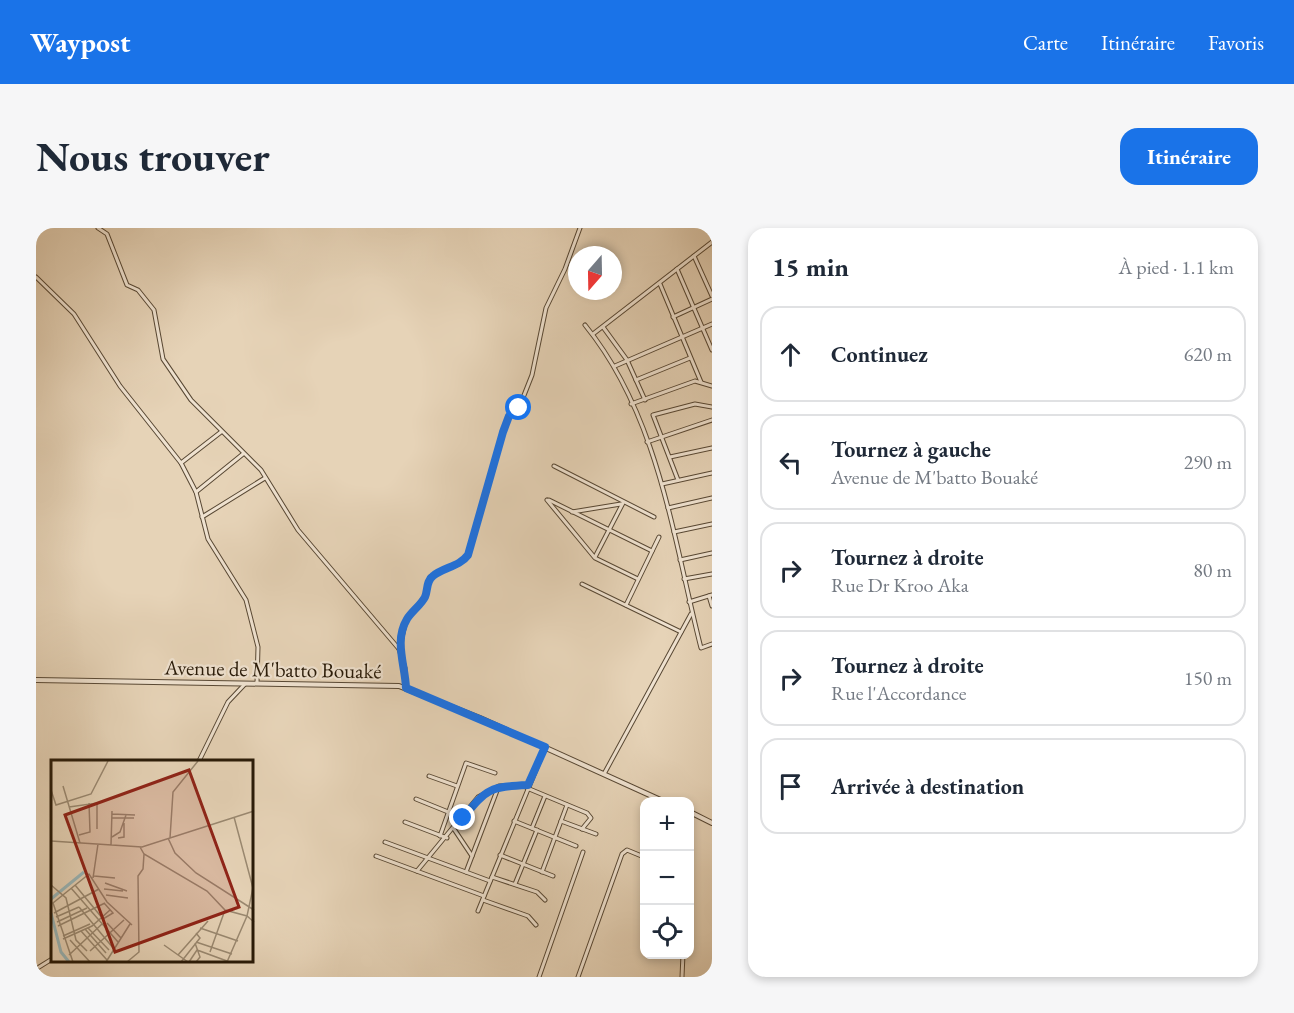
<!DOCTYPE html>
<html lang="fr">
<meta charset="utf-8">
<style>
body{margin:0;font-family:"EB Garamond",serif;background:#f6f6f7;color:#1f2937}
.controls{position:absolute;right:18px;bottom:18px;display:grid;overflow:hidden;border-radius:12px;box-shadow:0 3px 9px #0003}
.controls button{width:54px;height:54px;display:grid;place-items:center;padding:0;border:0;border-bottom:2px solid #e0e1e3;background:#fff;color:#1f2937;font:30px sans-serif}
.compass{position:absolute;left:532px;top:18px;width:54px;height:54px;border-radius:50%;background:#fff;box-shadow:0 3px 9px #0003;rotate:200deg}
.stop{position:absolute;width:18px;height:18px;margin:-14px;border:4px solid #1a73e8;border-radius:50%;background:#fff}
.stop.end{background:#1a73e8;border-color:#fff;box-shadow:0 2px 6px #0008}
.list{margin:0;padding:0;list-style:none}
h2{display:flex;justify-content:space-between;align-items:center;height:78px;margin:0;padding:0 24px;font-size:26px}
h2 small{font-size:20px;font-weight:400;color:#747a83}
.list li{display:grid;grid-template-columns:39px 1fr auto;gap:18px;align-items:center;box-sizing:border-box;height:96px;margin:0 12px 12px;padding:0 12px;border:2px solid #e0e1e3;border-radius:18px}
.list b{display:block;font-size:22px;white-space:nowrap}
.list p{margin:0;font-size:20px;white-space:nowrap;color:#747a83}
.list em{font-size:20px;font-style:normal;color:#747a83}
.icon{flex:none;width:33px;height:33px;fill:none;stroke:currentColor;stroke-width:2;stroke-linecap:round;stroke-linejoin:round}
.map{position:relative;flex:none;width:676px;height:749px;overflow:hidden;border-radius:18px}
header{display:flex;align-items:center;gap:36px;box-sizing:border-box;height:84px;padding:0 30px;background:#1a73e8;color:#fff}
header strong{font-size:28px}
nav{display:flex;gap:33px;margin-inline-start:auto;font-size:21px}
.intro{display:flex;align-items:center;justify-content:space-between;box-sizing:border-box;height:144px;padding:0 36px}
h1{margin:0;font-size:42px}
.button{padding:15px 27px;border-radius:18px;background:#1a73e8;color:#fff;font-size:21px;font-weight:700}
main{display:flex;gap:36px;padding:0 36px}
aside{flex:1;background:#fff;border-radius:18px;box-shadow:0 3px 9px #0003}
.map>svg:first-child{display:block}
</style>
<header>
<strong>Waypost</strong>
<nav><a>Carte</a><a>Itinéraire</a><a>Favoris</a></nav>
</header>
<div class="intro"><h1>Nous trouver</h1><a class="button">Itinéraire</a></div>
<main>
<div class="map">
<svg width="676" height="749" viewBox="0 0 676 749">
<rect width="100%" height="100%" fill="#e6d3b7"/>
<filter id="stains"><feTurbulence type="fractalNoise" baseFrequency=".00333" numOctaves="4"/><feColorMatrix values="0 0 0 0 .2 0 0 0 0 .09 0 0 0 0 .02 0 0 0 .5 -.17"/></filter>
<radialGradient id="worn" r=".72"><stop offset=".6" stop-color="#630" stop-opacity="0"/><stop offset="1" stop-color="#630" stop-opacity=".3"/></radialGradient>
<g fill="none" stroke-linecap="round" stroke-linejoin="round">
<!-- minor casing -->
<g stroke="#584834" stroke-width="5">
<g id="minor">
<path d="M62 0 71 6 91 57 102 62 118 82 127 131 155 172 225 242 262 302 363 421 369 440 370 460"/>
<path d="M658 28 676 68"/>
<path d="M641 41 676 122"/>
<path d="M0 49 38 86 84 158 145 235 160 264 172 311 210 372 222 419 221 455"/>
<path d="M624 56 665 154"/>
<path d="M637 89 676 71"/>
<path d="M549 97C623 188 637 310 665 420L676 416"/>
<path d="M567 99 591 132 609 172"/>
<path d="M557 106 676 14"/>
<path d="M579 138 676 96"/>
<path d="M600 152 654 130"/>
<path d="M595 176 659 153 676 158"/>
<path d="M611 214 676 192"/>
<path d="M634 229 676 220"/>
<path d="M145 235 185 204"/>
<path d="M518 238 618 289"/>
<path d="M642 252 617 187 659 176 676 179"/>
<path d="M626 256 676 245"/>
<path d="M160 264 207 226"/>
<path d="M511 272 559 330 602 351"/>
<path d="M513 272 616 323"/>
<path d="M632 280 676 270"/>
<path d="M536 284 585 276"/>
<path d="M166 289 229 250"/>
<path d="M638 304 676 296"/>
<path d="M559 329 587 275"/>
<path d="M644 332 676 325"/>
<path d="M648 351 676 346"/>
<path d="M546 356 645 404"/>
<path d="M673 368 676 378"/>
<path d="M653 374 676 367"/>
<path d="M590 377 623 309"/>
<path d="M363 421 370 393 390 367 394 349C407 341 424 339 432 327L467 204 473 188 483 180 496 147 510 80 529 41 544 0"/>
<path d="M163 533 192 474 209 456"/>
<path d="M568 546 655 386"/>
<path d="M393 548 421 558"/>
<path d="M491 560 551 585 555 590 546 601"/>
<path d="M380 571 427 590"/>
<path d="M478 593 540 618"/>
<path d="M525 593 560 606"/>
<path d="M369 594 411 610"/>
<path d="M496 600 509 568"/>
<path d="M418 601 436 628"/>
<path d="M654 607V584"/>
<path d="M404 608 430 535 459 545"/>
<path d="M349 614 454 653"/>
<path d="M464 627 517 648"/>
<path d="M340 628 448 668"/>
<path d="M381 643 442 569 463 558 492 557"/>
<path d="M430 644 462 560"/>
<path d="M506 644 531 577"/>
<path d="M456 649 501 664 509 672"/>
<path d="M479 656 501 602"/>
<path d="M447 672 492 688 500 697"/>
<path d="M442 683 509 520"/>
<path d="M0 741 16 731"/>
<path d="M503 749 547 624"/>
<path d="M542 749 586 626 591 622 608 629"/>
<path d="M646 749 647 726"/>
</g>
</g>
<!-- tertiary casing -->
<g stroke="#584834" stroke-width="6">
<g id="tertiary">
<path d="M0 452 363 458 444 490 629 574"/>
<path d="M654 584 676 595"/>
</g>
</g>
<!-- minor -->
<use href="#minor" stroke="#efe2d0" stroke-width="3"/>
<!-- tertiary -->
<use href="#tertiary" stroke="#efe2d0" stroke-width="4"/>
</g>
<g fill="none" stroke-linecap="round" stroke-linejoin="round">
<!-- route -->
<path stroke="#1a73e8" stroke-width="8" d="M427 590C451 560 454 559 492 557L509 519 370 460C369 436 358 413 371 391 376 383 385 377 389 369 392 362 390 353 397 348 408 339 423 339 432 327L467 204 473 188 483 180"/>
</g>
<g text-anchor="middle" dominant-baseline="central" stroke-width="4.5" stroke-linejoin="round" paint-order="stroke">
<!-- street labels -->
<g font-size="21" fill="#281a08" stroke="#efe2d0">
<text transform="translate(237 441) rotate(1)">Avenue de M'batto Bouaké</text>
</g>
</g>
<!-- overview -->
<g transform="translate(15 532)">
<rect width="202" height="202" fill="#e6d3b7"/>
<path fill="none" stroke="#99b6b8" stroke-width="3" d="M0 139 33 112M0 153 10 192 18 202"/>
<path fill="none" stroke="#9a8971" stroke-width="1.5" d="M12 26 29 83M0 30 5 45 40 34 57 1M18 47 46 43V69M61 54 84 55M61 58H83M28 75 39 72 38 43M61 77 69 72 75 55M67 78 73 77V63M117 78 124 93 145 113 203 150M119 78 122 32 147 1M0 81 91 87 203 51M60 85 61 51M89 87 93 94 156 131 174 150 196 156 203 162M43 116 64 118M42 118 47 84M54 123 76 131M0 125 15 138 25 180 36 191M24 125 52 159 62 153 53 143M20 128 67 182M53 129 72 131M55 135 77 138M28 147 63 189M3 153 48 129M5 157 28 147M6 162 36 148M56 163 70 178M7 166 54 143M37 168 58 190M149 168 187 181M34 169 55 193M30 171 56 200M12 176 39 164M12 179 41 166 59 150M19 180 39 202M145 182 181 194M144 183 149 197 145 202M113 185 137 202M39 191 73 160M159 192 174 150M18 195 51 164M127 195 157 161M22 202 2 143 38 114 56 142 81 165M55 202 79 164M76 202 88 192 87 116 92 109 93 94M130 202 149 178 145 173M138 202 146 190 176 201M176 202 196 156 202 128 183 57"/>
<path fill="#8f2418" fill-opacity="0.15" stroke="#8f2418" stroke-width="3" d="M138 10 188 147 64 192 14 55Z"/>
<rect width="202" height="202" fill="none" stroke="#281a08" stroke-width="3"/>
</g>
<rect width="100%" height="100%" filter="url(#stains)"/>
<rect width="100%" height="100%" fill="url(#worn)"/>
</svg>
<div class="controls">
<button>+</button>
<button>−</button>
<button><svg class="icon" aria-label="locate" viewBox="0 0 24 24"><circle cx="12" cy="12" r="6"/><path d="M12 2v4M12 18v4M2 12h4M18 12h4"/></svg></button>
</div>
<svg class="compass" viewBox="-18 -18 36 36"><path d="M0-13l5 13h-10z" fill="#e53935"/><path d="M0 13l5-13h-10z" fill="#747a83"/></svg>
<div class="stop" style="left:483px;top:180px"></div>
<div class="stop end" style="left:427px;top:590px"></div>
</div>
<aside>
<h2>15 min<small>À pied · 1.1 km</small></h2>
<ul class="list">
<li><svg class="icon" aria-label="ahead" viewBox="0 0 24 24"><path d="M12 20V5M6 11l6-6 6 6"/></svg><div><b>Continuez</b></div><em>620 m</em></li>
<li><svg class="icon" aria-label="left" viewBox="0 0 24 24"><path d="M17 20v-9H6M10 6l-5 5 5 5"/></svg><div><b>Tournez à gauche</b><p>Avenue de M'batto Bouaké</p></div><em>290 m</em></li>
<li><svg class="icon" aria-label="right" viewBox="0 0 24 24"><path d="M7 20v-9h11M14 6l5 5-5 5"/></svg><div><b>Tournez à droite</b><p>Rue Dr Kroo Aka</p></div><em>80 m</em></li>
<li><svg class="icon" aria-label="right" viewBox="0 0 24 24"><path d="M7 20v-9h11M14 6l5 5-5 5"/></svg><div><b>Tournez à droite</b><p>Rue l'Accordance</p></div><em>150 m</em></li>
<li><svg class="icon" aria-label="arrive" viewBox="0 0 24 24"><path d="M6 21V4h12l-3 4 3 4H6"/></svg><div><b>Arrivée à destination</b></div></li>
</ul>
</aside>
</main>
